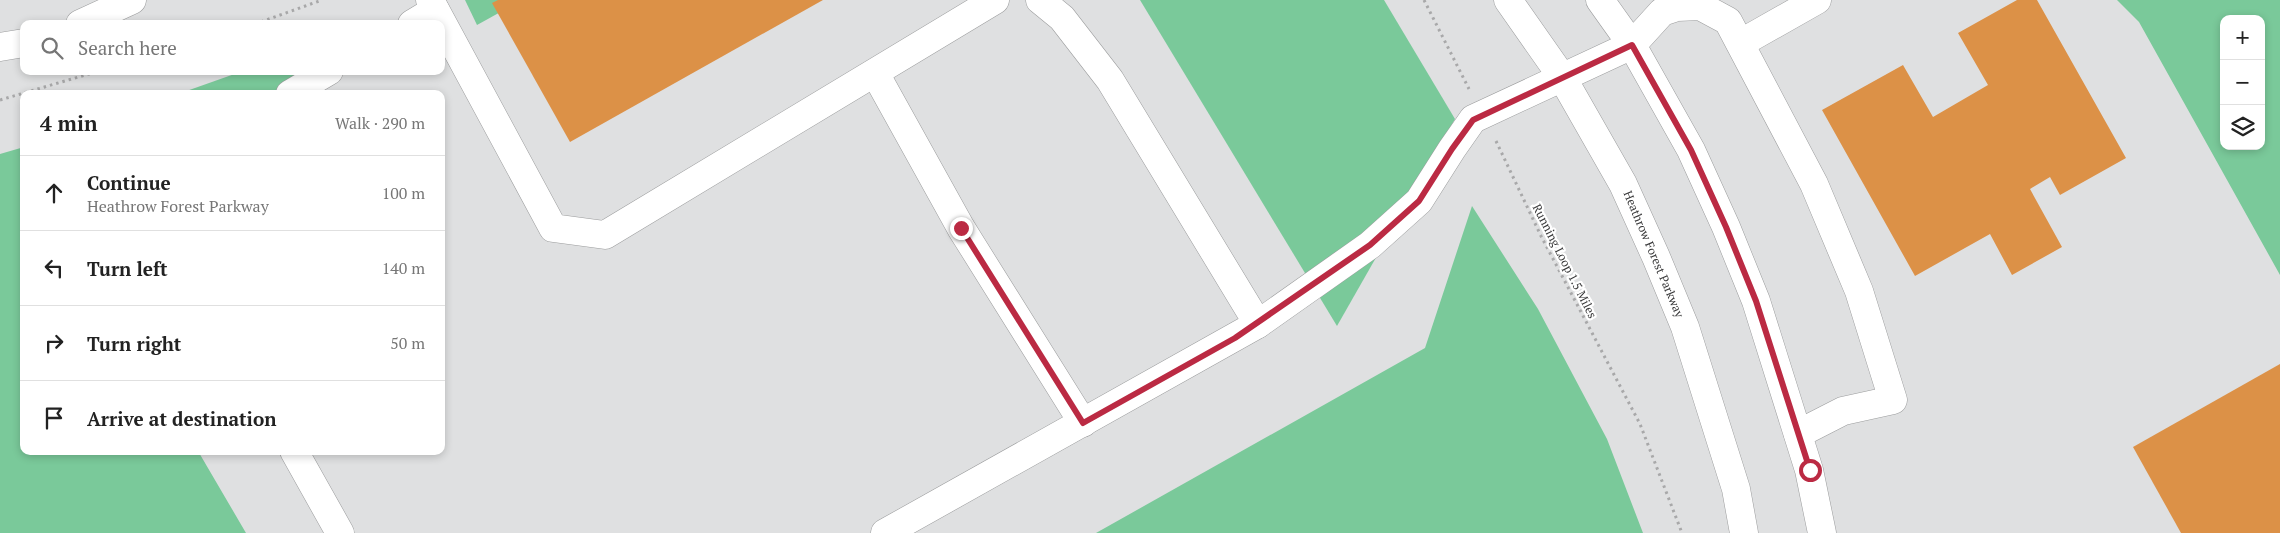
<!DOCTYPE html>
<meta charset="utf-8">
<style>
body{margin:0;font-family:"PT Serif",serif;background:#f2f2f2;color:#222}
.controls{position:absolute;right:15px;top:15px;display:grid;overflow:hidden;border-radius:10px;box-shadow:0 2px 8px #0003}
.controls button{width:45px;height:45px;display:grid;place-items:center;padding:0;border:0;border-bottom:1px solid #e0e0e0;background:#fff;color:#222;font:25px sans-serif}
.stop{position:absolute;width:15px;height:15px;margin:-11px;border:4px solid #bb2a43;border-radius:50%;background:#fff}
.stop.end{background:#bb2a43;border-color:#fff;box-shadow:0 1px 5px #0008}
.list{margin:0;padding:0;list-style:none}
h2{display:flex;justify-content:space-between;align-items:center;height:65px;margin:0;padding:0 20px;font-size:21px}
h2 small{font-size:16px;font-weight:400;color:#767676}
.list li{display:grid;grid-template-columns:32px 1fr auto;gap:15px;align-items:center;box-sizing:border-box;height:75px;padding:0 20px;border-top:1px solid #e0e0e0}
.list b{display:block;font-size:19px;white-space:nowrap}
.list p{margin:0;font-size:16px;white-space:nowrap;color:#767676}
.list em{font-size:16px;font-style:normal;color:#767676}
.icon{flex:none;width:28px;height:28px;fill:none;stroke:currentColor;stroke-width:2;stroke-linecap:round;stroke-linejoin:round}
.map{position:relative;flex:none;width:2280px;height:533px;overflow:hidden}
.search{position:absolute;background:#fff;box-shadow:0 2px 8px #0003;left:20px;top:20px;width:425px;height:55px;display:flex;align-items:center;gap:12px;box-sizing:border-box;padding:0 18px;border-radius:10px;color:#767676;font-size:19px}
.panel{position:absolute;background:#fff;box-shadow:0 2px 8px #0003;left:20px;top:90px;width:425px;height:365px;border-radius:10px}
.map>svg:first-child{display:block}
</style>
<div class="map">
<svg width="2280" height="533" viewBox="0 0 2280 533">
<rect width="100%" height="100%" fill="#dfe0e1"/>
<!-- green -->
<g fill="#7ac99a" fill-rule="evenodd">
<path d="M465 0H522L477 25Z"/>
<path d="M1140 0H1384L1455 119 1337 326Z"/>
<path d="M2117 0H2280V275L2139 22ZM2224 19H2261V146H2224Z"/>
<path d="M243 71H313L283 94H178Z"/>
<path d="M24 147V451H198L246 533H0V154Z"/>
<path d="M1472 206 1538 309 1607 439 1643 533H1096L1425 348Z"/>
</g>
<!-- building -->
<g fill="#dc9147">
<path d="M498 0H823L570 142 492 3Z"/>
<path d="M2017 0H2037L2126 158 2060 195 2050 177 2030 189 2062 247 2012 275 1990 234 1915 276 1822 110 1903 65 1933 117 1988 85 1958 33Z"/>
<path d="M2280 364V533H2181L2133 447Z"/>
</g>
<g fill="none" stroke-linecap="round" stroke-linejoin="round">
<!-- minor casing -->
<g stroke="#9b9c9d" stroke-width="29">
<g id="minor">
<path d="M430 0 553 228 605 235 995 0"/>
<path d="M1508 0 1562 77 1623 184 1656 257 1685 327 1736 489 1744 533"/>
<path d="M1600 0 1632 45 1691 150 1726 227 1756 301 1809 470 1822 533"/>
<path d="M80 24 132 0"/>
<path d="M412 24 435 10"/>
<path d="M1741 43 1817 0"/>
<path d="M0 47 24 43"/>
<path d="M875 73 961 228 1083 423"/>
<path d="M290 94 329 71"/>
<path d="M1258 324 1370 245 1419 201 1452 149 1473 119 1632 45 1662 12 1677 7 1700 6 1728 21 1814 184 1859 291 1893 400 1843 411 1798 434"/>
<path d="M294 451 340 533"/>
<path d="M885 533 1258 324 1110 80 1062 18 1040 0"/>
</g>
</g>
<!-- path -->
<g stroke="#a8a8a9" stroke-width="3" stroke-dasharray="2.5 4" stroke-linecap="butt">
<path d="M1424 0 1469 89"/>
<path d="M255 24 322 0"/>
<path d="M0 100 99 71"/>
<path d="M1496 141 1541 236 1640 424 1682 533"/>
</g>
<!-- minor -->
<use href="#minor" stroke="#fff" stroke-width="28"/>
</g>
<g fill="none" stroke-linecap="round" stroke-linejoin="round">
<!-- route -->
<path stroke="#bb2a43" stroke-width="6" d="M961 228 1083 423 1235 338 1370 245 1419 201 1452 149 1473 120 1632 45 1691 150 1726 227 1756 301 1810 470"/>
</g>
<g text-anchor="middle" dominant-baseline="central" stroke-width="4.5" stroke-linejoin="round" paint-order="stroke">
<!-- street labels -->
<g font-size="12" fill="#383839" stroke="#fff">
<text transform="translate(1654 254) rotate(67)">Heathrow Forest Parkway</text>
<text transform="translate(1565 261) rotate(63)">Running Loop 1.5 Miles</text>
</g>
</g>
</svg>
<div class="controls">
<button>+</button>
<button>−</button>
<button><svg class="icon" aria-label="layers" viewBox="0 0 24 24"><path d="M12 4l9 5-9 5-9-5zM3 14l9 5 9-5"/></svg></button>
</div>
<div class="stop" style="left:1810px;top:470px"></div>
<div class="stop end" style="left:961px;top:228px"></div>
<div class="search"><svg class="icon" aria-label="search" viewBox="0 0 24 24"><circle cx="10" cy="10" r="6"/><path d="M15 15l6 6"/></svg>Search here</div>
<section class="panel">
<h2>4 min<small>Walk · 290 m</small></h2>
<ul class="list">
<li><svg class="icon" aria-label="ahead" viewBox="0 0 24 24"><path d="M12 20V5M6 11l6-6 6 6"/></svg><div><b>Continue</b><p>Heathrow Forest Parkway</p></div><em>100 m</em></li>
<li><svg class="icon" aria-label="left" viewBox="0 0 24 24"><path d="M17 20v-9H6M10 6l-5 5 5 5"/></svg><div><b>Turn left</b></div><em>140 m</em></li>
<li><svg class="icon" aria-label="right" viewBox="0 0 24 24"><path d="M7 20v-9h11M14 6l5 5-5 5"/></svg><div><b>Turn right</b></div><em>50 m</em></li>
<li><svg class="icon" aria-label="arrive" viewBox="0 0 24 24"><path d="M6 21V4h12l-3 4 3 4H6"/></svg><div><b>Arrive at destination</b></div></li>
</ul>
</section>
</div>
